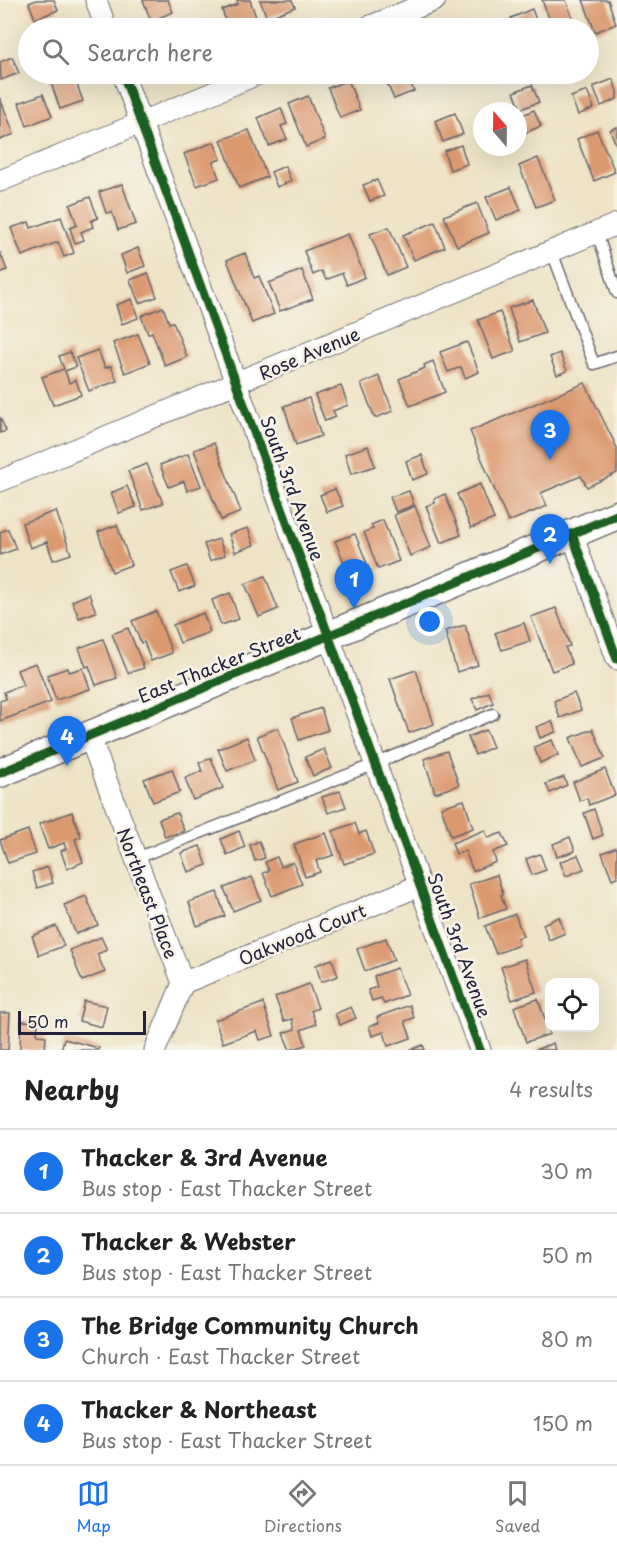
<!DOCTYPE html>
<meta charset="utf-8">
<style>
body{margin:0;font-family:"Playpen Sans",sans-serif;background:#f6f6f6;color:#222}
.controls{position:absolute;right:18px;bottom:18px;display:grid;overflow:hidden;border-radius:12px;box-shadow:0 6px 24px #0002}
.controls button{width:54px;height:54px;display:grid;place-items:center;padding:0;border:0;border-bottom:2px solid #e0e0e0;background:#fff;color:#222;font:30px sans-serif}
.compass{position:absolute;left:473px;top:102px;width:54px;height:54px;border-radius:50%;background:#fff;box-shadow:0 6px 24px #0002;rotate:340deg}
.scale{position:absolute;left:18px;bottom:15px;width:128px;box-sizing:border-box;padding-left:6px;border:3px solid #22223b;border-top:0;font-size:16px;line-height:21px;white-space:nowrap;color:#22223b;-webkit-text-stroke:4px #f7f3e8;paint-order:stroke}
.you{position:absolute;left:430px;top:622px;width:21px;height:21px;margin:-15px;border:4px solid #fff;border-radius:50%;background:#1a73e8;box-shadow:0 0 0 9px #1a73e833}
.badge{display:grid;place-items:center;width:39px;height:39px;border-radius:50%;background:#1a73e8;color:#fff;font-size:20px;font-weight:700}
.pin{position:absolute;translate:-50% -50px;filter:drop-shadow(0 2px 3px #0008)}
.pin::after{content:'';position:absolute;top:32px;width:21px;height:18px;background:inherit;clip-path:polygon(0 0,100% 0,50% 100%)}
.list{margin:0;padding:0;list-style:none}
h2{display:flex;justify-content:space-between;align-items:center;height:78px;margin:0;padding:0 24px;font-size:26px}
h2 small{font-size:20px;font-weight:400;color:#767676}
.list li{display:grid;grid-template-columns:39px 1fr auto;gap:18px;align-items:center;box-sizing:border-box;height:84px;padding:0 24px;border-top:2px solid #e0e0e0}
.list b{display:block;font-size:22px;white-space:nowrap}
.list p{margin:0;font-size:20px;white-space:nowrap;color:#767676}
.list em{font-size:20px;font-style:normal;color:#767676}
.icon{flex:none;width:33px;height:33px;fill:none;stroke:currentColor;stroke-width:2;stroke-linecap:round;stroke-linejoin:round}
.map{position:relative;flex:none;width:617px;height:1050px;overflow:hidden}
.search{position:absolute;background:#fff;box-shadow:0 6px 24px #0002;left:18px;right:18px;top:18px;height:66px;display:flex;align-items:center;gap:15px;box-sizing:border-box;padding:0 21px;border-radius:33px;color:#767676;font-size:22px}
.sheet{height:414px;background:#fff}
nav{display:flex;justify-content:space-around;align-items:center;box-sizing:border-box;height:84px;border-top:2px solid #e0e0e0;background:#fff;font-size:16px;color:#767676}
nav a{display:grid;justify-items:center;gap:3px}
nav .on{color:#1a73e8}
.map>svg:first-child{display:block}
</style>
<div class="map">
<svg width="617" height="1050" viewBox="0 0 617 1050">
<rect width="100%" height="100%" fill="#f7f3e8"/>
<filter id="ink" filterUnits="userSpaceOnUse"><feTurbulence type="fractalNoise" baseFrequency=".0167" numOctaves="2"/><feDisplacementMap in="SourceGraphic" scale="12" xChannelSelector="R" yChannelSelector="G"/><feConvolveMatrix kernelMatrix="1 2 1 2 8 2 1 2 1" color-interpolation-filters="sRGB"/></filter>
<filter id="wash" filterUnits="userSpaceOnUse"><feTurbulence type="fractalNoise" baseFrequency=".008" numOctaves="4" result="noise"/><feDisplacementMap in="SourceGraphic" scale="24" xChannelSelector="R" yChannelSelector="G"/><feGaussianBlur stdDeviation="1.35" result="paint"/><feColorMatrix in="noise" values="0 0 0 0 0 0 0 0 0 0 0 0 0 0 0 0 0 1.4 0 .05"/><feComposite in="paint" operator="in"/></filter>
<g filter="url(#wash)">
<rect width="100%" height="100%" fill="#eee3c6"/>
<g id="blocks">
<!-- building -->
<g fill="#db9970">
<path d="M36 0H54L58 10 35 19 29 3Z"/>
<path d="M143 0H168L173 12 151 21Z"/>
<path d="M237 0H250L258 23 240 28H228L222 10 238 4Z"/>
<path d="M260 0H292L295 7 267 18Z"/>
<path d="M542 0H566L576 28H553Z"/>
<path d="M583 0H608L616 24 595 32Z"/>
<path d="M532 9 539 28H515L511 18Z"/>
<path d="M211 21 213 28H179L195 22 197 27Z"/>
<path d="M503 21 506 28H483Z"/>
<path d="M12 57 19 73 1 80 0 62Z"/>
<path d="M48 74H73L83 101 60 109Z"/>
<path d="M383 74H407L414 91 394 99Z"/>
<path d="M426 74H454L429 82Z"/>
<path d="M613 79 617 91V99L601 106 593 87Z"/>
<path d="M348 80 360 110 340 118 328 88Z"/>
<path d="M532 85 539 102 521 109 514 92Z"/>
<path d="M587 91 594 108 578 115 571 97Z"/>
<path d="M43 94 52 116 27 126 19 103Z"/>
<path d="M308 96 325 139 306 147 289 104Z"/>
<path d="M0 98 14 134 0 140Z"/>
<path d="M281 108 287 124 281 126 287 139 269 146 258 118Z"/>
<path d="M534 110 541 126 518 136V117Z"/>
<path d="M455 113 463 134 443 142 435 121Z"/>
<path d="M617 127V147L610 130Z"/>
<path d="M249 130 267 177 239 188 221 140Z"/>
<path d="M597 130 615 172 594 181 577 139Z"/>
<path d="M214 142 221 159 213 162 219 178 197 186 184 154Z"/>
<path d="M461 145 467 164 450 170 444 151Z"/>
<path d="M538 158 555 200 536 207 519 166Z"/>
<path d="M285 166 291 181 277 187 271 172Z"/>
<path d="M377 180 384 196 370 201 363 185Z"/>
<path d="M122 184 136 224 118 230 112 212 106 213 99 192Z"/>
<path d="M511 187 521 210 496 220 486 197Z"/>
<path d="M90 197 98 218 91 221 93 227 81 232 84 240 75 243 70 228 77 225 70 205Z"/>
<path d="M477 203 489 233 457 246 444 216Z"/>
<path d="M61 217 74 253 64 257 58 242 22 256 11 228 29 222 31 228Z"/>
<path d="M435 222 445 247 414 260 403 235Z"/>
<path d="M389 227 406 267 387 275 370 234Z"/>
<path d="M348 234 365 277 347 285 342 273 326 280 322 271 313 275 304 251Z"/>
<path d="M138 248 145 266 127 273 121 255Z"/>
<path d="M0 252 7 270 0 273Z"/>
<path d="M245 253 254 278 259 276 274 314 252 323 227 260Z"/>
<path d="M302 270 313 299 280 311 269 283Z"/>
<path d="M148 273 157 297 139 303 130 280Z"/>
<path d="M132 299 138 318 122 324 116 305Z"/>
<path d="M533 300 545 333 520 342 509 308Z"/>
<path d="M163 307 169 323 173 322 187 357 165 366 152 332 148 334 141 316Z"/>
<path d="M500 312 515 351 493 359 478 320Z"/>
<path d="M138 334 150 363 125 373 113 343Z"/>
<path d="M467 342 479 372 465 378 461 367 448 372 440 352Z"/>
<path d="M98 350 105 368 111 366 117 381 89 391 76 358Z"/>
<path d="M70 352 76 367 65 371 69 383 76 380 81 395 53 405 42 377 64 369 59 356Z"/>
<path d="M560 353 567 371 557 375 550 357Z"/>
<path d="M433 361 445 392 410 406 399 379 425 368 424 365Z"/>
<path d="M379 376 393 411 375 418 361 384Z"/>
<path d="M585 383 617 448V473L587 487 581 476 541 493 547 506 508 522 470 431Z"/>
<path d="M341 386 348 405 333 411 336 417 325 421 315 395Z"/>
<path d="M309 398 321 436 296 445 284 406Z"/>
<path d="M0 417 6 431 0 433Z"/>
<path d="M214 443 241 512 221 520 194 450Z"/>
<path d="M368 446 375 466 351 474 345 454Z"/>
<path d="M188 454 201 486 187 491 184 481 169 487 160 465Z"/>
<path d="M422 455 428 474 412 480 406 461Z"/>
<path d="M147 464 163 503 143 510 128 471Z"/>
<path d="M480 484 494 519 471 528 457 494Z"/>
<path d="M127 486 136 507 119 513 111 493Z"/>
<path d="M335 489 343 506 327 512 320 495Z"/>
<path d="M409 491 414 505 396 512 390 497Z"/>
<path d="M445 494 461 535 441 543 426 506 435 503 434 499Z"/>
<path d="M415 506 431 547 410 556 394 515Z"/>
<path d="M56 511 71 554 53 560 47 542 30 548 22 523Z"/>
<path d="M383 520 399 561 378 569 364 532 373 529 371 525Z"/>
<path d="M117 525 131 565 112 572 98 532Z"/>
<path d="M248 528 254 545 235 552 229 534Z"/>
<path d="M8 529 16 549 0 555V532Z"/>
<path d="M355 534 371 573 352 581 335 541Z"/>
<path d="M219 539 225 555 210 561 204 544Z"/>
<path d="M187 566 195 586 179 592 171 572Z"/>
<path d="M265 576 278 609 259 617 245 584Z"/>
<path d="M230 593 239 619 221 625 212 600Z"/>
<path d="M89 594 96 612 79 618 72 601Z"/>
<path d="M556 608 570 646 565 647 572 664 552 671 531 617Z"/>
<path d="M156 611 172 653 151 661 144 642 141 643 132 621Z"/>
<path d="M203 613 210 632 180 643 173 625Z"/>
<path d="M524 623 530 641 502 650 495 633Z"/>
<path d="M465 625 478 665 457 672 445 631Z"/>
<path d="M128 628 144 668 128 673 112 634Z"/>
<path d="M103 639 117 678 96 685 89 666 86 667 79 648Z"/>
<path d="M36 663 51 702 0 721V701L6 699 4 692 23 685 17 670Z"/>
<path d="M68 668 69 672 83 668 90 689 56 700 47 675Z"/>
<path d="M416 670 434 724 409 733 390 679Z"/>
<path d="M489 692 493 703 477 710 472 699Z"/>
<path d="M574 693 581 710 560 718 554 701Z"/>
<path d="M321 708 328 730 299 740 292 718Z"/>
<path d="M552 721 556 732 540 738 536 727Z"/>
<path d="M278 728 298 782 278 790 257 736Z"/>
<path d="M593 729 605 758 582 767 570 738Z"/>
<path d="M486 730 493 747 475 755 468 737Z"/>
<path d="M247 737 255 760 227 771 218 749Z"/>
<path d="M552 740 558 755 540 763 534 747Z"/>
<path d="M324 749 332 768 313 776 305 757Z"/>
<path d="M447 751 459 785 435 793 424 759Z"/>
<path d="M211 758 223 788 193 800 185 778 202 771 199 763Z"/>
<path d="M172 769 180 792 153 802 144 779Z"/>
<path d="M605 769 615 795 589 805 587 798 580 801 573 782Z"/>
<path d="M564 777 567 785 550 793 546 784Z"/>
<path d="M340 791 346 807 328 813 322 797Z"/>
<path d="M464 800 473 828 451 836 441 807Z"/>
<path d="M594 809 603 835 593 839 584 813Z"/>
<path d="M72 812 81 837 75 839 83 862 67 869 61 851 66 849 64 843 48 849 39 824Z"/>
<path d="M177 813 184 831 165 837 159 819Z"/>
<path d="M355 823 359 834 366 831 374 854 344 864 333 831Z"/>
<path d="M28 830 36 854 8 863 0 840Z"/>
<path d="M485 830 488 838 502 833 508 846 493 852 496 862 473 871 465 851 456 854 452 843Z"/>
<path d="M239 831 245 847 227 855 221 839Z"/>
<path d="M326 833 334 855 316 861 320 872 305 877 294 844Z"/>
<path d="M570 837 575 851 557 857 553 844Z"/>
<path d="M259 841 265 858 255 861 250 845Z"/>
<path d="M200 846 207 865 188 872 181 853Z"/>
<path d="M617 847V877L612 879 602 853Z"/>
<path d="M540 854 546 870 532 875 526 859Z"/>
<path d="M578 855 584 869 566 876 560 862Z"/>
<path d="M277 857 281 867 293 862 302 884 272 896 263 873 269 871 265 862Z"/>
<path d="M48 867 53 883 37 888 32 872Z"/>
<path d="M497 875 503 894 501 895 506 909 480 918 469 884Z"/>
<path d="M252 877 261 900 233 911 224 888Z"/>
<path d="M217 892 225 916 197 926 189 902Z"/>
<path d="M86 896 98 925 76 934 64 905Z"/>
<path d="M515 914 523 936 517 938 519 945 496 954 485 926Z"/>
<path d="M559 917 565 933 549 940 543 924Z"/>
<path d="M56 926 64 946 39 955 32 936Z"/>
<path d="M101 937 107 950 97 954 105 972 82 981 70 950Z"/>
<path d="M386 938 394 960 365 971 357 949Z"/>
<path d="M332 959 338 976 321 982 316 965Z"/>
<path d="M525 959 536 992 512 1000 501 967Z"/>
<path d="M397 968 407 995 384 1004 381 998 372 1001 368 990 377 987 374 976Z"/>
<path d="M309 984 318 1008 311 1011 316 1024 301 1030 306 1045 290 1050 283 1033 295 1029 292 1019 284 1021 275 997Z"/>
<path d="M538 999 550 1034 526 1042 514 1007Z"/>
<path d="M84 1001 107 1006 102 1027 79 1021Z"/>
<path d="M263 1003 274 1036 260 1040 257 1031 223 1043 215 1020Z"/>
<path d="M410 1005 414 1018 405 1021 411 1038 388 1046 384 1032 372 1036 369 1026 379 1023 377 1017Z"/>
<path d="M351 1007 356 1018 340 1025 335 1014Z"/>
<path d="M0 1013H10L8 1050H0Z"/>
<path d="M21 1021 38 1022 37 1035 46 1036 45 1050H20Z"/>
<path d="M64 1039 99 1048 98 1050H61Z"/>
<path d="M553 1043 555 1050H535Z"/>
<path d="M423 1045 425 1050H410Z"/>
</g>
</g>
</g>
<g filter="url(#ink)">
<use href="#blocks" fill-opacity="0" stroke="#69666c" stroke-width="1.5"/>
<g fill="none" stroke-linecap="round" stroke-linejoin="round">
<!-- lane casing -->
<g stroke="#69666c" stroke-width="13">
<g id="lane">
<path d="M597 233 617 293"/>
<path d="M552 252 594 364 617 356"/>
<path d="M134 859 375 764 493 714"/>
</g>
</g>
<!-- street casing -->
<g stroke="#69666c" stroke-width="23">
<g id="street">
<path d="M96 0 106 28"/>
<path d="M366 28 435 0"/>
<path d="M123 74 480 1050"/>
<path d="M0 181 258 74"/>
<path d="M0 481 617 224"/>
<path d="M572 534 617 659"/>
<path d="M89 735 183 983 155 1050"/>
<path d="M183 983 421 885"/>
</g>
</g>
<!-- secondary casing -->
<g stroke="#69666c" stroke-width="31">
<path id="secondary" d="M0 773 617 515"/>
</g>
<!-- lane -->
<use href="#lane" stroke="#fff" stroke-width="10"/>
<!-- street -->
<use href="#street" stroke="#fff" stroke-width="21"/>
<!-- secondary -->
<use href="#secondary" stroke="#fff" stroke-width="28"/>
<!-- cycleway casing -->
<g stroke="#f7f3e8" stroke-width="13">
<g id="cycleway">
<path d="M123 74 480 1050"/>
<path d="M572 534 617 659"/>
<path d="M0 773 617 515"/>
</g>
</g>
<!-- cycleway -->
<use href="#cycleway" stroke="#1b5e20" stroke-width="9"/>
</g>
</g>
<g text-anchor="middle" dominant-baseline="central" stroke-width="5" stroke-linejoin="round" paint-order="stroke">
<!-- street labels -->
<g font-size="18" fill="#22223b" stroke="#f7f3e8">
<text transform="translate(309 353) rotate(-23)">Rose Avenue</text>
<text transform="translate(293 488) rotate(70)">South 3rd Avenue</text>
<text transform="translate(219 664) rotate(-22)">East Thacker Street</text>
<text transform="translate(148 893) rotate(69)">Northeast Place</text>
<text transform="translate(302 934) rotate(-22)">Oakwood Court</text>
<text transform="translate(460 945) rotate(70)">South 3rd Avenue</text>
</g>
</g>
</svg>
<div class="controls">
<button><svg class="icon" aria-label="locate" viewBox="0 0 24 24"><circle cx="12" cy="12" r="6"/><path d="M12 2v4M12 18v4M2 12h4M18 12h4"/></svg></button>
</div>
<svg class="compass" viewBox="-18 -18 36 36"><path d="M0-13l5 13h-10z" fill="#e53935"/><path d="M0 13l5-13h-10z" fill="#767676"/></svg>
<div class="scale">50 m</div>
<div class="you"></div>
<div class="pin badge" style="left:354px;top:609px">1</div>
<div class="pin badge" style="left:550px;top:564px">2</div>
<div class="pin badge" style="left:550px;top:460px">3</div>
<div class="pin badge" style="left:67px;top:766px">4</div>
<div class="search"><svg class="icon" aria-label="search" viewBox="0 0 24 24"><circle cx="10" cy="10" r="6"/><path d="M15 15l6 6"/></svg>Search here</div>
</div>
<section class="sheet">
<h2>Nearby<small>4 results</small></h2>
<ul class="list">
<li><span class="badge">1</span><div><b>Thacker &amp; 3rd Avenue</b><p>Bus stop · East Thacker Street</p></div><em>30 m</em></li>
<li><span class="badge">2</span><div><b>Thacker &amp; Webster</b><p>Bus stop · East Thacker Street</p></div><em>50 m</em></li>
<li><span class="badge">3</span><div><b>The Bridge Community Church</b><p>Church · East Thacker Street</p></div><em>80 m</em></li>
<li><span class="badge">4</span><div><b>Thacker &amp; Northeast</b><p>Bus stop · East Thacker Street</p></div><em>150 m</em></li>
</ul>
</section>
<nav>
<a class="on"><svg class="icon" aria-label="map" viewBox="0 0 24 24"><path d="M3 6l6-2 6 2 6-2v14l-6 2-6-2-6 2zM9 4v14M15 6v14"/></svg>Map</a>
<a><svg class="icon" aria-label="directions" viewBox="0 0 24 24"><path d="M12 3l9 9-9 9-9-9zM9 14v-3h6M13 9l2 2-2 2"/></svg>Directions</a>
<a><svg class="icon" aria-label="saved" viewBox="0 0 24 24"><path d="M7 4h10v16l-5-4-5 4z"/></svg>Saved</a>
</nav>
